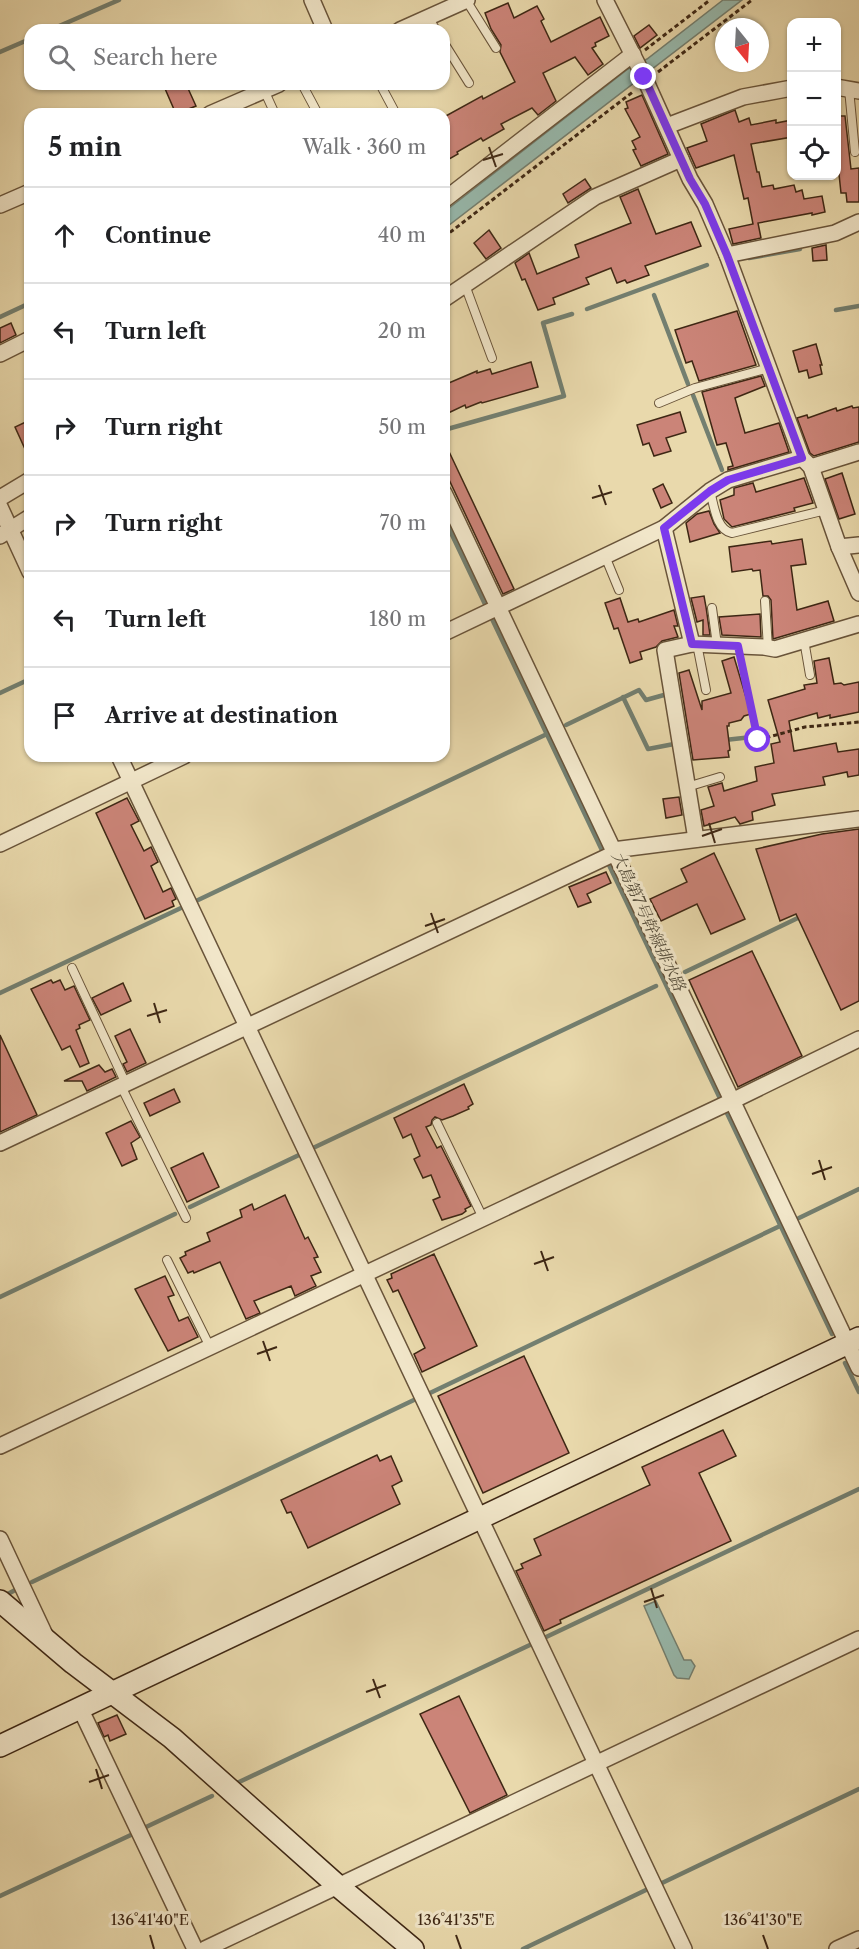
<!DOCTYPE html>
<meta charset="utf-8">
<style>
body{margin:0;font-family:"Libre Caslon Text","Noto Serif JP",serif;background:#f6f6f6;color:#202124}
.controls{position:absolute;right:18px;top:18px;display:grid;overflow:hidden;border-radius:12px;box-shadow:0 2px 4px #0004}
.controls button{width:54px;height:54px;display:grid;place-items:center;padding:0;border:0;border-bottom:2px solid #e0e0e0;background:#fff;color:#202124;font:30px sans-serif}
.compass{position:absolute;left:715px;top:18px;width:54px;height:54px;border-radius:50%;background:#fff;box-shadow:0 2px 4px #0004;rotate:162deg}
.stop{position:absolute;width:18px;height:18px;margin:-14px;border:4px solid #7c3aed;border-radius:50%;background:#fff}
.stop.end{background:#7c3aed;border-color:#fff;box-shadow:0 2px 6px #0008}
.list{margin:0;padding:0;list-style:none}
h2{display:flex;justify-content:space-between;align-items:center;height:78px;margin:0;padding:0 24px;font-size:26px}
h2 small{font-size:20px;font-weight:400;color:#757577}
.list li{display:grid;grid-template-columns:39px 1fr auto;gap:18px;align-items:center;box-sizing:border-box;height:96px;padding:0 24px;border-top:2px solid #e0e0e0}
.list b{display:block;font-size:22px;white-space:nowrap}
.list em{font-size:20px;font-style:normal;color:#757577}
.icon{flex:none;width:33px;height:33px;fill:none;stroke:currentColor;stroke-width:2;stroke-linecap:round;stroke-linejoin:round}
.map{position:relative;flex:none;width:859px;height:1949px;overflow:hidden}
.search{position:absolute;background:#fff;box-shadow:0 2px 4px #0004;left:24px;top:24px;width:426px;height:66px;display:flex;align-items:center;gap:15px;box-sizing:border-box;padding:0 21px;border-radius:18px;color:#757577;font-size:22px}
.panel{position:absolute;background:#fff;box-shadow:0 2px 4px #0004;left:24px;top:108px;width:426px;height:654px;border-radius:18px}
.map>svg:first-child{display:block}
</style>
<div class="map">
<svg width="859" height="1949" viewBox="0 0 859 1949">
<rect width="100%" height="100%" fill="#e9d9ac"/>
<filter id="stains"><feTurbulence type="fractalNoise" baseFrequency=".00333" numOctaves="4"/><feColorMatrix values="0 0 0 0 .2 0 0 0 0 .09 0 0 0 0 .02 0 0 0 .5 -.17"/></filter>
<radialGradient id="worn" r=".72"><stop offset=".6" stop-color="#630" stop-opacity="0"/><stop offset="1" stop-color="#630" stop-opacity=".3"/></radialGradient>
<!-- water -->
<g fill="#97baae" stroke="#737f70" stroke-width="1.5">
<path d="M723 0H742L444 229V212L628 69 647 59Z"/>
<path d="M656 1601 684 1660H691L695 1666 689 1679 677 1678 674 1675 644 1606Z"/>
</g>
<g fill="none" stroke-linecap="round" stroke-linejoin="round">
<!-- stream -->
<g stroke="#737f70" stroke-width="4.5">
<path d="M50 30 119 0"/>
<path d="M0 52 30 39"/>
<path d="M749 258 800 249"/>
<path d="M654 295 688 384"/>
<path d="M587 309 707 265"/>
<path d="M836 310 859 306"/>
<path d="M0 317 30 303"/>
<path d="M693 395 722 470"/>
<path d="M444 430 564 396 543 323 572 314"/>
<path d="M444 518 832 1334"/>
<path d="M0 693 30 679"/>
<path d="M623 697 648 749 674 744"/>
<path d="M566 725 639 690 646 700 664 695"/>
<path d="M725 740 752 737"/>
<path d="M196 901 547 734"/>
<path d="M685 972 802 916"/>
<path d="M0 993 181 908"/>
<path d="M313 1148 656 986"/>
<path d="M190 1207 299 1155"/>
<path d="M799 1218 859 1189"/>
<path d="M0 1297 175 1214"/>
<path d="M845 1363 859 1392"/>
<path d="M430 1393 780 1226"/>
<path d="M32 1582 416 1399"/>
<path d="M6 1595 17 1589"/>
<path d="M544 1638 859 1489"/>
<path d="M237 1783 532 1644"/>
<path d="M146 1827 212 1796"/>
<path d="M662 1883 859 1789"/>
<path d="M0 1896 133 1834"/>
<path d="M523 1949 648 1889"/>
</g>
</g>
<!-- building -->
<g fill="#cb8478" stroke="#3e2714" stroke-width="1.5">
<path d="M508 3 514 18 537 6 544 19 541 21 551 42 600 17 609 36 595 43 596 46 592 48 603 64 588 75 575 57 543 73 556 101 538 115 532 108 501 124 504 129 483 141 481 138 457 152 458 154 444 162V117L482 96 483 99 515 82 500 52 501 45 491 29 485 13Z"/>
<path d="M649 25 657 35 640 48 634 36Z"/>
<path d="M163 84H186L196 106 176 114Z"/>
<path d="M642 95 668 154 641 166 633 150 636 149 632 141 640 137 625 109 628 108 626 102Z"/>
<path d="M735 110 739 122 749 118 751 125 776 120V123L792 120V137L751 144 757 172H759L762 187 773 185 774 189 794 185 796 192 802 190 804 199 822 196 825 212 812 215V213L758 223 761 238 733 244 729 229 753 224 748 198 744 199 734 155 696 168 687 148 707 141 701 124Z"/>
<path d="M837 116H845L851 169 859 168V202H847L846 193H841L837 155Z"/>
<path d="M585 179 591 188 568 203 563 194Z"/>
<path d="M638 189 656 234 691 222 701 246 645 266 649 275 627 283 625 280 617 283 611 268 586 278 589 284 553 298 555 304 538 310 525 279 522 280 515 263 529 253 537 274 579 257 575 245 631 223 620 197Z"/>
<path d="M489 230 501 248 486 259 474 243Z"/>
<path d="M826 245 827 260 813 261 812 248Z"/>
<path d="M737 311 756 365 699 381 692 361 686 363 675 330Z"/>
<path d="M11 323 16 335 0 343V328Z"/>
<path d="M816 344 822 365H820L822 374 809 378 807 370 799 372 793 351Z"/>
<path d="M531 362 538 387 482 403 481 402 466 408 465 405 444 415V385L477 371V373L490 369 492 374Z"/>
<path d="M761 376 765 386 735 398 745 433 779 423 789 452 728 470V467L733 466 726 443 717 445 702 392Z"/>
<path d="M852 406 853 408 859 407V442L814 456 810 453 797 418 807 415 808 418 836 408 837 411Z"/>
<path d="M680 412 686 432 666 438 671 451 654 456 649 443 643 445 637 425Z"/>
<path d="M30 420V460L15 427Z"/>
<path d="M444 441 514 589 503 594 444 469Z"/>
<path d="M842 473 855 514 839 519 825 479Z"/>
<path d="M804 478 813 503 794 508 795 511 732 527 724 519 720 500 734 495V488L753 483 756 492Z"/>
<path d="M663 484 672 503 661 508 653 489Z"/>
<path d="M709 511 714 524 720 533 690 542 686 523 697 514Z"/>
<path d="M802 539 806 564 791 566 797 610 828 601 834 621 773 639 771 600 768 596H763L760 570 753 571 752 569 732 572 729 547 771 541 772 544Z"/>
<path d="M704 596 706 607 710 635H703V620L697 622 691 598Z"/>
<path d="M620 598 628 622 638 619 639 622 674 610 678 626H674L678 637 662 641 656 647 640 652 642 659 630 663 618 628 614 629 605 603Z"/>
<path d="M760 614 761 637 722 635 719 617Z"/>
<path d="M734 657 751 714 744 716 741 720 729 723V726H727L730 750 728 751 729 757 693 760 679 673 689 670 702 710V701L731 693 722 661Z"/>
<path d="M829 658 834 684 841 683 844 685 859 682V712L830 718V715L818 718 817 713 789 721 794 751 836 743 838 752 859 749V775L848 777 847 772 823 777 825 785 772 794 775 805 752 812 753 820 740 824 735 817 704 826 701 810 714 806 708 787 722 783 724 791 757 781 755 767 774 763 771 744 780 742 768 700 805 689 804 685 817 683 814 661Z"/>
<path d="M679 797 682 815 666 818 663 799Z"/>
<path d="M127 798 139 821 131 825 144 851 151 847 158 862 151 866 163 892 171 888 176 899 172 901 174 906 145 919 96 813Z"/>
<path d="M859 829V1001L841 1010 796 914 780 921 756 849 822 834Z"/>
<path d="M714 853 745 919 711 934 697 904 661 921 650 899 687 882 681 869Z"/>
<path d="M606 872 611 883 587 894 591 902 578 907 569 887Z"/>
<path d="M752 951 802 1056 738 1087 689 980Z"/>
<path d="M51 980 53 983 60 980 65 990 74 986 90 1020 79 1025 80 1028 76 1030 89 1063 80 1067 70 1046 62 1050 31 989Z"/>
<path d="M123 983 131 1001 101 1015 92 998Z"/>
<path d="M130 1029 146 1063 127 1072 123 1064 127 1062 115 1036Z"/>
<path d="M0 1035 37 1115 0 1132Z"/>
<path d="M99 1065 105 1072 112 1069 116 1077 87 1091 82 1081H64Z"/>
<path d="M464 1084 473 1104 468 1107 469 1109 453 1116 442 1120 435 1117 432 1120 431 1125 426 1127 437 1148 441 1146 471 1206 465 1209 466 1211 462 1214 442 1220 433 1200 440 1197 431 1175 423 1178 414 1159 420 1156 411 1134 403 1138 394 1118Z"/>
<path d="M174 1089 180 1102 150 1116 144 1103Z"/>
<path d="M131 1121 140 1137 131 1143 137 1159 122 1166 106 1133Z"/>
<path d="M203 1153 219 1187 187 1202 171 1168Z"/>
<path d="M285 1195 305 1239 308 1237 318 1257 314 1258 321 1272 311 1276 316 1286 295 1296 291 1286 254 1301 260 1313 246 1319 220 1262 194 1273 193 1271 188 1273 180 1258 186 1255 185 1252 210 1241 207 1233 242 1217 240 1210 252 1204 254 1210Z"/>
<path d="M434 1254 477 1346 422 1372 414 1354 425 1348 398 1290 393 1292 387 1280 392 1278 391 1274Z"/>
<path d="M165 1276 174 1295 168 1297 179 1321 188 1317 198 1337 168 1351 135 1289Z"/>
<path d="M524 1356 569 1453 483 1493 438 1396Z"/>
<path d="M723 1430 736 1456 699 1473 731 1541 560 1620 561 1623 544 1631 516 1571 523 1568 521 1564 541 1555 534 1539 650 1485 642 1467Z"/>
<path d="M377 1455 380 1461 391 1456 402 1481 392 1486 400 1504 308 1548 291 1512 287 1513 281 1500Z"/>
<path d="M459 1696 507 1795 470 1813 420 1714Z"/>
<path d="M117 1715 126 1734 110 1741 108 1735 104 1737 98 1723Z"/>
</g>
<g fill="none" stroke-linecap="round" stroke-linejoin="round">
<!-- lane casing -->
<g stroke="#69543a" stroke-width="10">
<g id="lane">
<path d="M466 0 496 48"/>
<path d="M428 17 436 30"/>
<path d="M444 43 469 83"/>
<path d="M302 84 318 114"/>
<path d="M380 84 396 114"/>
<path d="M849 89 855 152"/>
<path d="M264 90 275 114"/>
<path d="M465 285 492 358"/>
<path d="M659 403 695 388 769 368"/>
<path d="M710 491C714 505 716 530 732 533L826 510"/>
<path d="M605 556 619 590"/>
<path d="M765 601 768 648"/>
<path d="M712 608 717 645"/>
<path d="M804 640 810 675"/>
<path d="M697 644 706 690"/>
<path d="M687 787 720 777"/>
<path d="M72 968 126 1084"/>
<path d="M121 1086 186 1218"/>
<path d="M437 1123 483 1218"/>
<path d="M167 1260 210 1347"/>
</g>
</g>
<!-- street casing -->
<g stroke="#69543a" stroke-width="18">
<g id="street">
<path d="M312 0 325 30"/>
<path d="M605 0 644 77 690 179 705 204 727 255 802 458 811 467 839 547 859 593"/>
<path d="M400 30 467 0"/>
<path d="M836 87 859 91"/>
<path d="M210 114 279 84"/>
<path d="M667 126 743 97 792 88"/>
<path d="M444 200 633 54"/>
<path d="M0 205 30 192"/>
<path d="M727 255 835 233 859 222"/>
<path d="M444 299 595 197 681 159"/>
<path d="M0 354 30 339"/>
<path d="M811 467 859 452"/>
<path d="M444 493 859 1368"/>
<path d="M0 498 30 480"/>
<path d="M0 507 30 572"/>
<path d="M664 528 692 644 764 647 775 649 859 624"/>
<path d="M0 536 30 517"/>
<path d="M839 547 859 545"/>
<path d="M444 633 664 528 710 491 728 480 802 458"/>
<path d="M692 644 665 650 696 839"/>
<path d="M119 756 684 1949"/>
<path d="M0 844 184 756"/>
<path d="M613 850 859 819"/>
<path d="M0 1143 615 853"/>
<path d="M0 1446 732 1101 859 1039"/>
<path d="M0 1539 46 1637"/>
<path d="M80 1708 195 1949"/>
<path d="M205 1949 859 1639"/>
<path d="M837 1949 859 1939"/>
</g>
</g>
<!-- secondary casing -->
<g stroke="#3e2714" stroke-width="24">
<g id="secondary">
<path d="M0 1601 73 1663 172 1738 338 1886 413 1949"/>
<path d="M0 1746 859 1338"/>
</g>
</g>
<!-- path -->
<g stroke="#3e2714" stroke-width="3" stroke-dasharray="4.5 3" stroke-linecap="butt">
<path d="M645 50 710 0"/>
<path d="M658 72 752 0"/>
<path d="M444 237 634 91"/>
<path d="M741 660 758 740 805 727 859 722"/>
</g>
<!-- lane -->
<use href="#lane" stroke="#f1e6c9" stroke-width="8"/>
<!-- street -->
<use href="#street" stroke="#f1e6c9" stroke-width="15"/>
<!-- secondary -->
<use href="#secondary" stroke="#f1e6c9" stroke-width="21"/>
</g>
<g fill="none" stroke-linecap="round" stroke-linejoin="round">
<!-- route -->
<path stroke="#7c3aed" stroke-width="8" d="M644 77 690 179 705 204 727 255 802 458 728 480 710 491 664 528 692 644 738 646 758 740"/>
</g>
<!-- ticks -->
<path fill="none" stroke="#3e2714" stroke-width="2" d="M489 147 496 167M483 160 503 154M599 485 606 505M592 498 612 492M709 823 715 843M702 836 722 829M431 913 438 933M425 926 445 919M154 1003 160 1023M147 1016 167 1010M819 1160 825 1180M812 1174 832 1167M541 1251 548 1271M534 1264 554 1257M263 1341 270 1361M257 1354 277 1347M651 1588 657 1608M644 1602 664 1595M373 1679 380 1698M366 1692 386 1685M96 1769 102 1789M89 1782 109 1775M150 1935 154 1949M456 1935 461 1949M763 1935 768 1949"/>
<g text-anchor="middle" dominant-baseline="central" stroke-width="6" stroke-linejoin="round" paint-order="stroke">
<!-- water labels -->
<g font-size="16" font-style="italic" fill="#544c3a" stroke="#f1e6c9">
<text transform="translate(649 921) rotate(65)">大島第7号幹線排水路</text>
</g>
</g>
<g font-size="15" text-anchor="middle" fill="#3e2714" stroke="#f1e6c9" stroke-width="6" stroke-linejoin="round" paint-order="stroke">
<text x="150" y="1925">136°41'40"E</text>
<text x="456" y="1925">136°41'35"E</text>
<text x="763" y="1925">136°41'30"E</text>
</g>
<rect width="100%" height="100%" filter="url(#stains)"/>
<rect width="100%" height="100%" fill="url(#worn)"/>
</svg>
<div class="controls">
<button>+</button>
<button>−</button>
<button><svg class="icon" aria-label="locate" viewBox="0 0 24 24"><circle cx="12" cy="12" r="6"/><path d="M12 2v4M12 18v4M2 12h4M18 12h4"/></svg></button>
</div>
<svg class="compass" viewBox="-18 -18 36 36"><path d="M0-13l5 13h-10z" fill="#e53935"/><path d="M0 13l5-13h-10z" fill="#757577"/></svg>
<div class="stop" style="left:758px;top:740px"></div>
<div class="stop end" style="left:644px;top:77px"></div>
<div class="search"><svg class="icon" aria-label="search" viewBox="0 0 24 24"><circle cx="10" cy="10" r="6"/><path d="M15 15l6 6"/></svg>Search here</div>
<section class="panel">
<h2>5 min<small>Walk · 360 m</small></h2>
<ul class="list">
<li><svg class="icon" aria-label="ahead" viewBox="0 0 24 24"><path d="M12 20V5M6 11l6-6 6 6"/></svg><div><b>Continue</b></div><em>40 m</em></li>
<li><svg class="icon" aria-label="left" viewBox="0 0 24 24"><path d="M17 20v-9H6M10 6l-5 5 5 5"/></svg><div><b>Turn left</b></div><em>20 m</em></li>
<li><svg class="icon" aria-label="right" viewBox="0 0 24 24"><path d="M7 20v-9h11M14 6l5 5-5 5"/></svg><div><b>Turn right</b></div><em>50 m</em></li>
<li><svg class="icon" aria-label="right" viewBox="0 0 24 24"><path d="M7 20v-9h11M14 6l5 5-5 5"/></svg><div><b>Turn right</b></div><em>70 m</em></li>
<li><svg class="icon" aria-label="left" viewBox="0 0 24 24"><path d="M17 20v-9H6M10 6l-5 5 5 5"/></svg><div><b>Turn left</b></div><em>180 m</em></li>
<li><svg class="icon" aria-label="arrive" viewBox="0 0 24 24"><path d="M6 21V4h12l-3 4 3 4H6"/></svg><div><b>Arrive at destination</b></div></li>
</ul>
</section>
</div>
